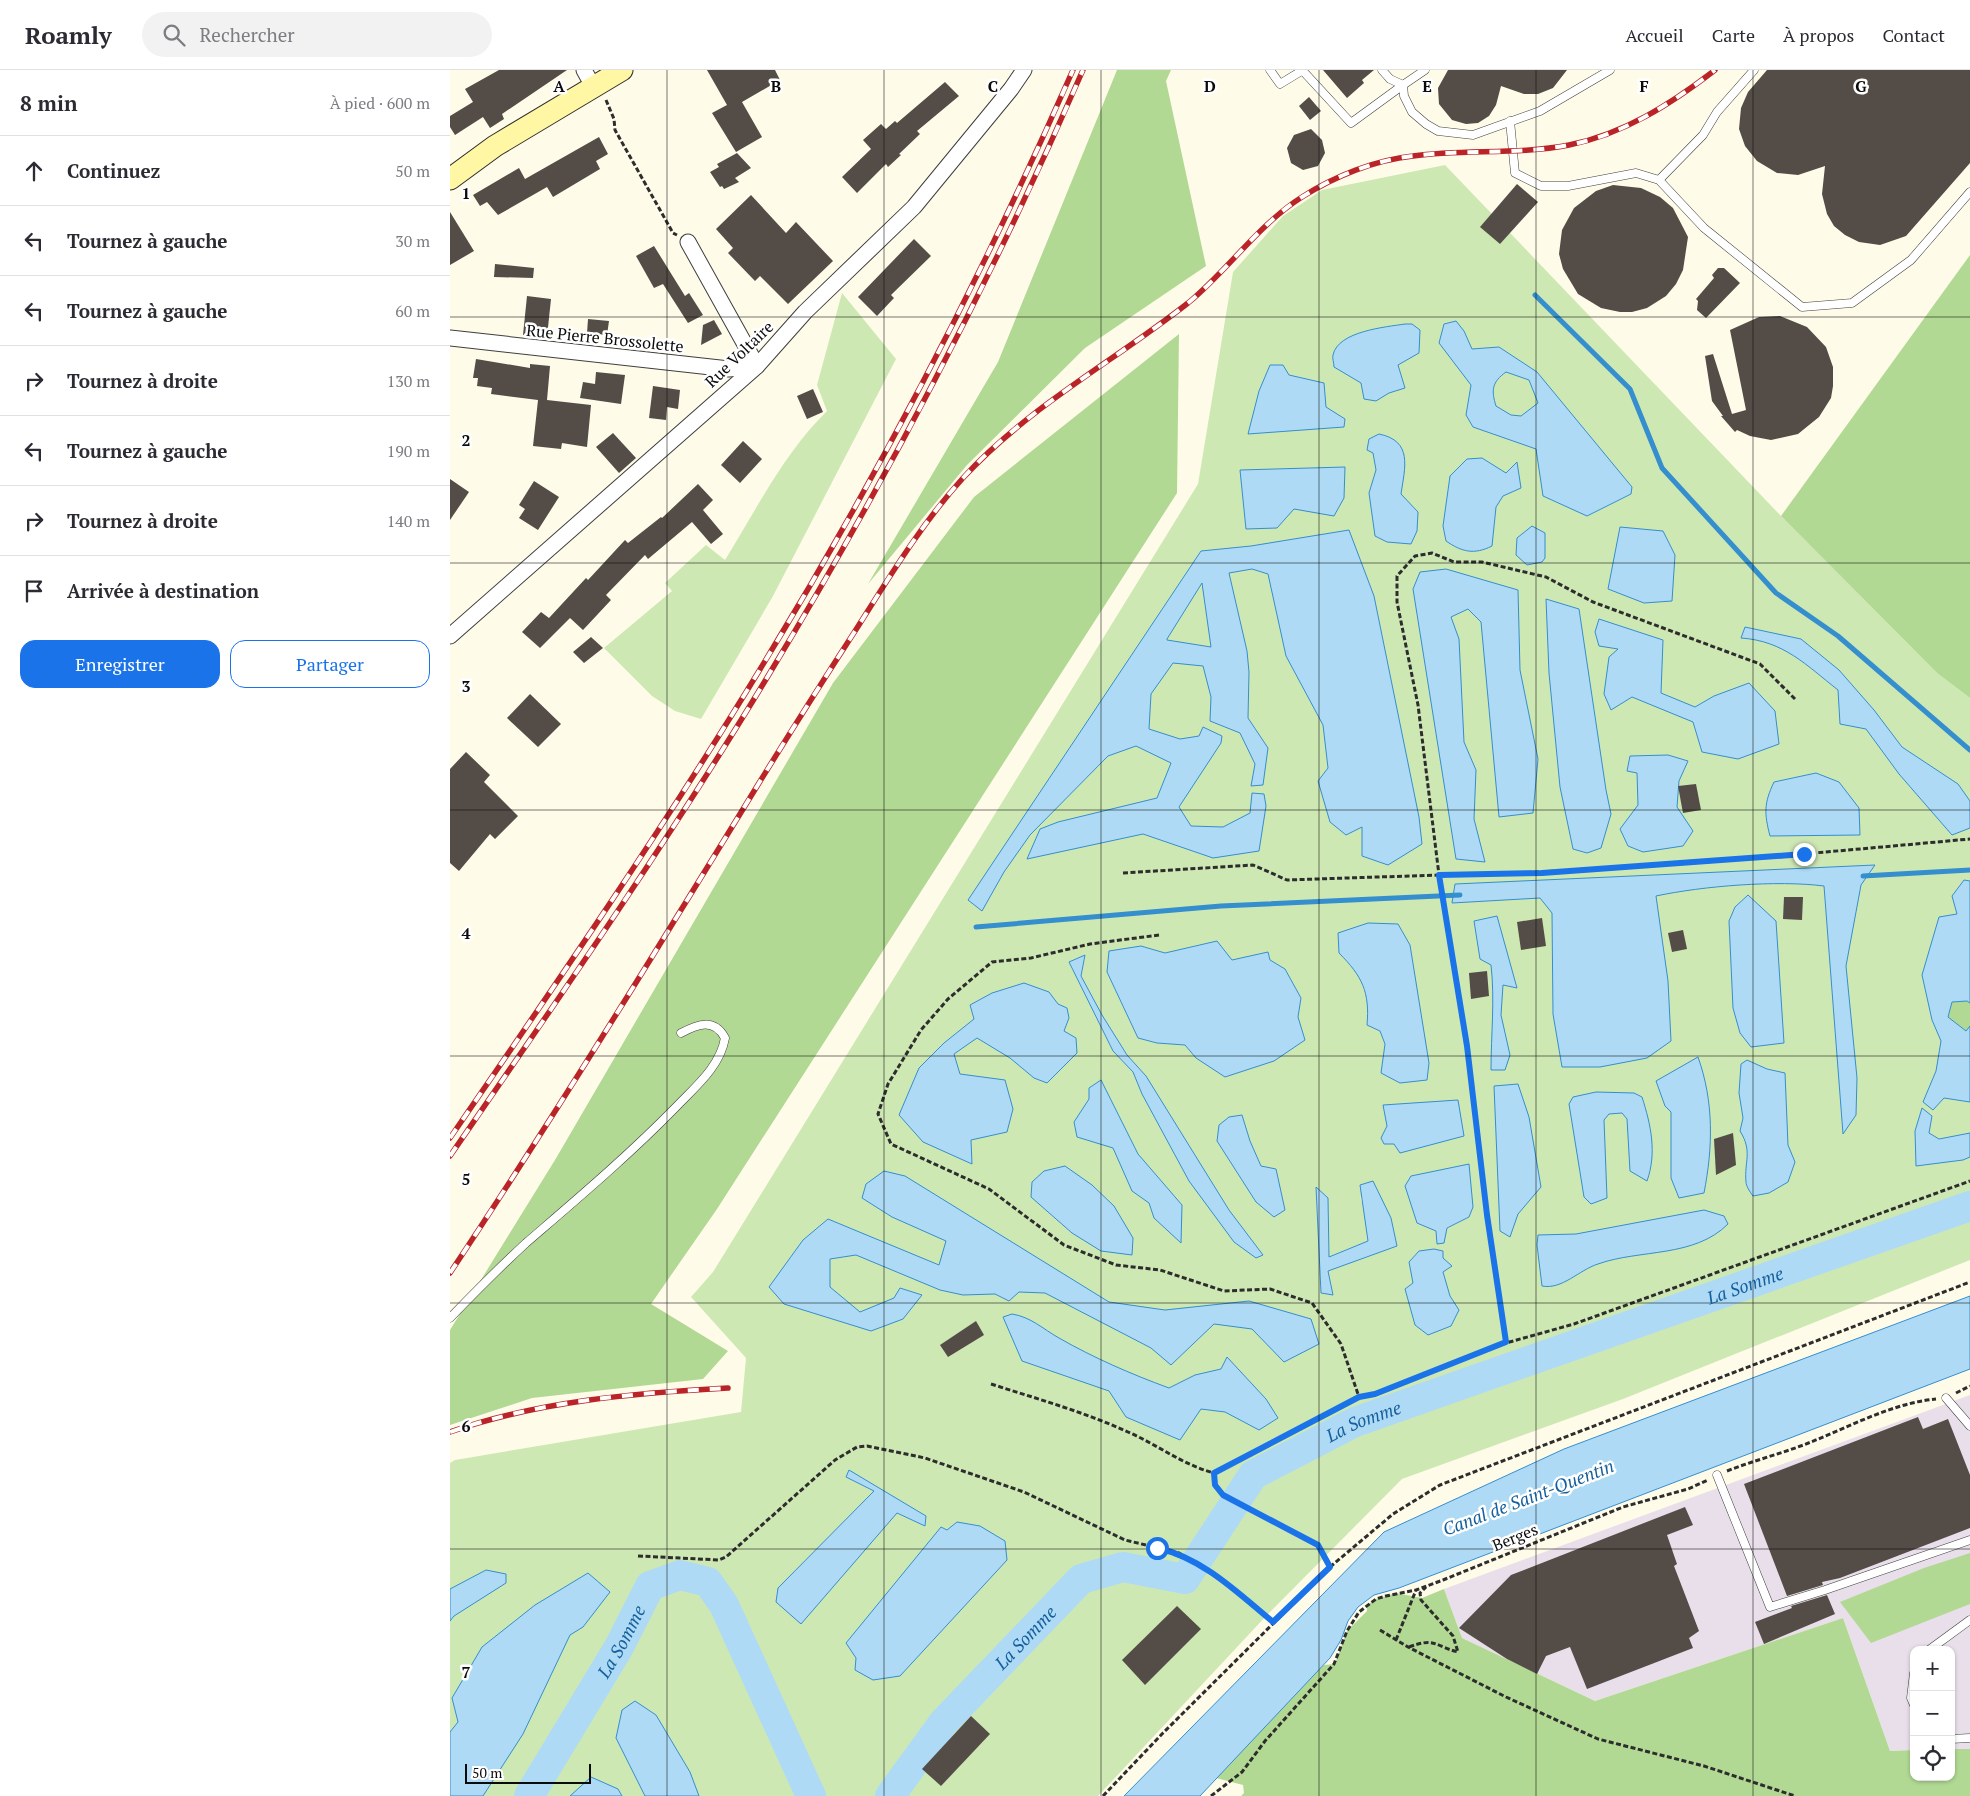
<!DOCTYPE html>
<html lang="fr">
<meta charset="utf-8">
<style>
body{margin:0;font-family:"PT Serif",serif;background:#f2f2f3;color:#2b2b33}
.controls{position:absolute;right:15px;bottom:15px;display:grid;overflow:hidden;border-radius:10px;box-shadow:0 1px 4px #0004}
.controls button{width:45px;height:45px;display:grid;place-items:center;padding:0;border:0;border-bottom:1px solid #e1e1e2;background:#fff;color:#2b2b33;font:25px sans-serif}
.scale{position:absolute;left:15px;bottom:12px;width:126px;box-sizing:border-box;padding-left:5px;border:2px solid #0b0b0b;border-top:0;font-size:14px;line-height:18px;white-space:nowrap;color:#0b0b0b;-webkit-text-stroke:4px #fff;paint-order:stroke}
.stop{position:absolute;width:15px;height:15px;margin:-11px;border:4px solid #1a73e8;border-radius:50%;background:#fff}
.stop.end{background:#1a73e8;border-color:#fff;box-shadow:0 1px 5px #0008}
.list{margin:0;padding:0;list-style:none}
h2{display:flex;justify-content:space-between;align-items:center;height:65px;margin:0;padding:0 20px;font-size:21px}
h2 small{font-size:16px;font-weight:400;color:#7c7c81}
.list li{display:grid;grid-template-columns:32px 1fr auto;gap:15px;align-items:center;box-sizing:border-box;height:70px;padding:0 20px;border-top:1px solid #e1e1e2}
.list b{display:block;font-size:19px;white-space:nowrap}
.list em{font-size:16px;font-style:normal;color:#7c7c81}
.actions{display:flex;gap:10px;padding:15px 20px}
.actions a{flex:1;padding:11px 0;border:1px solid #1a73e8;border-radius:15px;text-align:center;font-size:18px;color:#1a73e8}
.actions .main{background:#1a73e8;color:#fff}
.icon{flex:none;width:28px;height:28px;fill:none;stroke:currentColor;stroke-width:2;stroke-linecap:round;stroke-linejoin:round}
.map{position:relative;flex:none;width:1520px;height:1726px;overflow:hidden}
header{display:flex;align-items:center;gap:30px;box-sizing:border-box;height:70px;padding:0 25px;background:#fff;border-bottom:1px solid #e1e1e2}
header strong{font-size:24px}
nav{display:flex;gap:28px;margin-inline-start:auto;font-size:18px}
.search{width:350px;height:45px;background:#f2f2f3;display:flex;align-items:center;gap:12px;box-sizing:border-box;padding:0 18px;border-radius:28px;color:#7c7c81;font-size:19px}
main{display:flex}
aside{flex:1;background:#fff}
.map>svg:first-child{display:block}
</style>
<header>
<strong>Roamly</strong>
<div class="search"><svg class="icon" aria-label="search" viewBox="0 0 24 24"><circle cx="10" cy="10" r="6"/><path d="M15 15l6 6"/></svg>Rechercher</div>
<nav><a>Accueil</a><a>Carte</a><a>À propos</a><a>Contact</a></nav>
</header>
<main>
<aside>
<h2>8 min<small>À pied · 600 m</small></h2>
<ul class="list">
<li><svg class="icon" aria-label="ahead" viewBox="0 0 24 24"><path d="M12 20V5M6 11l6-6 6 6"/></svg><div><b>Continuez</b></div><em>50 m</em></li>
<li><svg class="icon" aria-label="left" viewBox="0 0 24 24"><path d="M17 20v-9H6M10 6l-5 5 5 5"/></svg><div><b>Tournez à gauche</b></div><em>30 m</em></li>
<li><svg class="icon" aria-label="left" viewBox="0 0 24 24"><path d="M17 20v-9H6M10 6l-5 5 5 5"/></svg><div><b>Tournez à gauche</b></div><em>60 m</em></li>
<li><svg class="icon" aria-label="right" viewBox="0 0 24 24"><path d="M7 20v-9h11M14 6l5 5-5 5"/></svg><div><b>Tournez à droite</b></div><em>130 m</em></li>
<li><svg class="icon" aria-label="left" viewBox="0 0 24 24"><path d="M17 20v-9H6M10 6l-5 5 5 5"/></svg><div><b>Tournez à gauche</b></div><em>190 m</em></li>
<li><svg class="icon" aria-label="right" viewBox="0 0 24 24"><path d="M7 20v-9h11M14 6l5 5-5 5"/></svg><div><b>Tournez à droite</b></div><em>140 m</em></li>
<li><svg class="icon" aria-label="arrive" viewBox="0 0 24 24"><path d="M6 21V4h12l-3 4 3 4H6"/></svg><div><b>Arrivée à destination</b></div></li>
</ul>
<div class="actions"><a class="main">Enregistrer</a><a>Partager</a></div>
</aside>
<div class="map">
<svg width="1520" height="1726" viewBox="0 0 1520 1726">
<rect width="100%" height="100%" fill="#fffbe9"/>
<!-- industrial -->
<path fill="#e9dfea" d="M1520 1325V1679H1501V1580H1464V1680L1440 1681 1393 1548 1145 1631 1012 1568 994 1519Z"/>
<!-- green -->
<g fill="#cee8b4" fill-rule="evenodd">
<path d="M995 95 1331 446 1487 603 1520 628V1190L1173 1329 952 1409 817 1545 648 1726H0V1393L5 1390 291 1342 296 1288 241 1227 263 1202 748 414 783 202 833 146 872 120ZM948 854 960 875 968 932 931 1003 935 974 930 961 917 955 919 935 908 902ZM691 876 715 883 782 890H820L835 899 851 928 848 947 746 988 735 975 707 973 688 968 657 902ZM635 886 631 906 652 945 677 985 696 1006 779 1140 813 1185 739 1110 692 1024 683 1002 663 981 619 892ZM792 1045 800 1071 811 1096 806 1132 767 1071 769 1055ZM1019 1095V1147L997 1158 987 1174 986 1161 967 1153 961 1106ZM866 1118 878 1128 879 1187 918 1171 917 1149 910 1126 947 1176 878 1201 883 1225 871 1223ZM993 1202 1000 1226 1008 1240 955 1220 963 1213Z"/>
<path d="M392 223 446 289 323 526 251 649 225 641 202 626 154 578 222 521 215 513 256 475 275 490C306 440 334 383 377 341L367 315Z"/>
</g>
<!-- forest -->
<g fill="#b1d993">
<path d="M667 0H721L716 11 756 196 635 278 517 395 418 514 548 292Z"/>
<path d="M1520 185V628L1487 603 1331 446Z"/>
<path d="M729 264 727 423 267 1139 201 1234 278 1281 253 1309 82 1328 0 1355V1260L105 1090 383 613 524 427Z"/>
<path d="M1517 931 1520 933V956L1517 962 1498 947 1502 932Z"/>
<path d="M1520 1483V1534L1421 1573 1390 1532 1474 1498Z"/>
<path d="M994 1519 1012 1568 1145 1631 1393 1548 1440 1681 1464 1680V1707H1501V1679H1520V1726H791L794 1723 793 1715 766 1708 867 1601 874 1595 885 1594 897 1561 917 1541V1535L926 1529 946 1523 972 1528Z"/>
</g>
<!-- water -->
<g fill="#aedaf6" stroke="#358ecd" fill-rule="evenodd">
<path d="M1006 251 1014 261 1022 279 1049 277 1087 302 1182 417 1181 424 1137 446 1093 426 1086 379 1023 357 1016 345 1021 315 989 273 994 254ZM1056 302 1079 310 1088 333 1071 346 1061 345 1046 336C1041 320 1042 312 1056 302Z"/>
<path d="M955 254H962L970 260 969 283 948 295 955 318 939 323 926 331 914 329 911 313 884 297C884 293 882 288 883 285 888 261 936 257 955 254Z"/>
<path d="M820 295H833L839 305 874 313 876 337 895 349 894 357 798 364 809 321Z"/>
<path d="M929 364C963 371 955 397 951 424L968 442 967 461 961 474 937 472 925 466 919 423 926 400 923 383 917 380 919 369Z"/>
<path d="M1032 388 1056 403 1067 392 1071 418 1053 426 1046 437 1042 476C1024 485 1012 482 996 471L993 456 1000 406 1017 389Z"/>
<path d="M895 397 894 428 884 446 844 439 827 458 796 459 790 400Z"/>
<path d="M1082 456 1095 463V488L1092 492 1077 495 1066 485 1067 468Z"/>
<path d="M1170 457 1213 461 1225 485 1222 531 1194 533 1158 519Z"/>
<path d="M899 460 924 526 969 747 972 774 938 795 912 786V757L896 765 880 752 868 711 878 698 873 655 836 586 818 504 802 499 779 503 797 581 799 602 798 648 818 678 813 715 801 716 805 694 790 663 760 651 761 627 753 596 723 593 701 624 699 659 730 669 749 666 753 657 772 666 771 673 729 737 741 756 773 757 800 743 802 723 814 724 816 736 809 781 763 788 693 764 577 789 590 759 608 752 707 728 721 693 686 676 658 686 580 765 554 802 532 841 518 830 751 481 801 476ZM752 513 761 577 717 570V569Z"/>
<path d="M996 499 1068 520 1070 600 1088 689 1083 743 1049 747 1031 552 1018 539 1001 547 1009 569 1014 672 1026 700 1024 749 1035 792 1006 789 963 519 970 502Z"/>
<path d="M1096 529 1129 539 1156 720 1161 744 1151 778 1137 783 1123 779 1110 717 1099 603Z"/>
<path d="M1149 549 1213 570 1211 623 1245 637 1264 626 1299 613 1325 641 1329 674 1288 689 1252 682 1243 652 1182 627 1161 640 1154 624 1159 587 1168 579 1149 576 1145 562Z"/>
<path d="M1295 557 1351 569 1389 600 1424 640 1452 677 1508 714 1520 731V758L1502 765 1449 704 1416 659 1390 654 1388 620C1356 595 1334 571 1291 568Z"/>
<path d="M1218 685 1238 691 1229 711 1227 737 1243 761 1233 776 1193 782 1178 776 1170 759 1188 735 1187 703 1177 701 1180 686Z"/>
<path d="M1366 703 1389 712 1409 738 1410 765 1320 766C1314 743 1314 733 1324 712Z"/>
<path d="M1425 795 1411 815 1396 896 1407 1008 1406 1045 1393 1064 1374 816C1327 810 1253 816 1206 826L1218 911 1221 971 1197 988 1150 997H1112L1103 944 1102 843 1090 828 1002 833 1005 814Z"/>
<path d="M1514 810 1520 811V933L1517 931 1502 932 1498 947 1516 961 1520 956V1032L1494 1028 1483 1040 1473 1032 1486 1001 1491 971 1482 950 1472 905 1489 847 1507 844 1502 826Z"/>
<path d="M1298 825 1326 851 1334 973 1301 977 1290 963 1283 938 1279 851 1285 837Z"/>
<path d="M1047 846 1067 918 1053 915 1051 945 1060 985 1055 1000H1041C1041 964 1045 930 1041 895L1030 889 1024 851Z"/>
<path d="M918 853 948 854 960 875 979 993 977 1010 950 1013 931 1003 935 974 930 961 917 955C920 922 912 906 889 883L888 863Z"/>
<path d="M767 871 782 890 818 882 820 890 835 899 851 928 848 947 855 970 824 991 775 1007 746 988 735 975 707 973 688 968 657 902 659 881 691 876 715 883Z"/>
<path d="M635 885 631 906 652 945 677 985 696 1006 779 1140 813 1185 806 1188 784 1172 739 1111 692 1024 683 1002 663 981 619 892Z"/>
<path d="M574 913 599 922 608 934 617 938 619 948 614 961 626 968 627 983 597 1013 584 1008 560 988 527 968 504 984 510 1004 555 1010 563 1039 557 1062 521 1070 522 1094 473 1072 449 1045 469 998 494 973 524 949 520 935 542 923Z"/>
<path d="M1248 987C1264 1032 1263 1077 1254 1123L1229 1128 1221 1108V1042L1215 1036 1206 1011Z"/>
<path d="M1297 990 1317 999 1335 1003 1338 1075 1345 1092 1338 1112 1319 1123 1303 1126C1300 1122 1296 1116 1296 1112 1294 1091 1303 1082 1290 1061L1293 1048 1289 1023 1291 994Z"/>
<path d="M651 1010 688 1084 732 1135 731 1173 704 1148 699 1133 682 1121 663 1078 627 1067 624 1052 639 1029V1018Z"/>
<path d="M1068 1014 1079 1047 1091 1117 1068 1144 1060 1167 1050 1161 1044 1016Z"/>
<path d="M1146 1022 1184 1023 1192 1027C1201 1055 1207 1083 1197 1111L1180 1101 1177 1049 1172 1043 1159 1044 1154 1050 1157 1128 1141 1134 1134 1127 1119 1034 1123 1027Z"/>
<path d="M1008 1030 1014 1066 950 1083 944 1074H934L931 1068 937 1056 933 1035Z"/>
<path d="M1472 1038 1482 1046 1479 1063 1489 1069 1520 1063V1087L1513 1090 1466 1096 1465 1061Z"/>
<path d="M792 1045 800 1071 811 1096 826 1099 835 1140 824 1147 806 1132 767 1071 769 1055 779 1047Z"/>
<path d="M1019 1094 1023 1137 1019 1147 997 1158 994 1173 987 1174 986 1161 967 1153 955 1116 961 1106Z"/>
<path d="M615 1096 642 1115 664 1136 683 1168 682 1185 651 1181 622 1163 581 1127 582 1112 594 1101Z"/>
<path d="M434 1101 455 1106 659 1232 715 1240 799 1231 861 1249 869 1274 834 1292 802 1259 764 1254 721 1295 701 1278 595 1223 569 1222 559 1231 545 1224 513 1225 490 1220 406 1185 380 1189V1217L410 1242 444 1228 450 1218 472 1225 453 1249 421 1261 334 1234 319 1217 353 1170 378 1149 489 1195 496 1171 442 1147 412 1128 416 1114Z"/>
<path d="M923 1111 941 1148 947 1176 878 1201 883 1225 871 1223 866 1117 878 1128 879 1187 918 1171 910 1115Z"/>
<path d="M1254 1140 1274 1146 1278 1154C1244 1188 1190 1179 1148 1194 1129 1200 1112 1220 1092 1216L1087 1175 1088 1165 1126 1164Z"/>
<path d="M984 1179 993 1181V1188L1002 1196 993 1202 1000 1226 1009 1240 1001 1256 978 1265 965 1255 955 1219 963 1213 959 1192 969 1181Z"/>
<path d="M1520 1226V1299L949 1518 924 1525 908 1537 898 1551 891 1570 880 1588 750 1726H674L934 1462 1114 1379Z"/>
<path d="M562 1244C581 1247 593 1259 609 1268 644 1288 681 1304 719 1318L745 1305 771 1299 777 1287 816 1329 828 1348 809 1360 775 1342 751 1339 730 1370 676 1347 659 1321 572 1291 553 1247Z"/>
<path d="M399 1400 476 1446 475 1456 447 1443 351 1554 326 1532 328 1518 424 1421 396 1407Z"/>
<path d="M507 1452 530 1456 555 1471 557 1490 450 1606 423 1610 405 1600 406 1588 396 1573 491 1457 497 1460Z"/>
<path d="M36 1500 56 1504V1513L4 1546 0 1551V1519Z"/>
<path d="M138 1503 160 1522 133 1557 120 1565 73 1664 33 1726H0V1662L8 1652 2 1628 32 1577 85 1535Z"/>
<path d="M185 1631 206 1645 240 1702 249 1726H195L166 1668 172 1640Z"/>
<path d="M141 1707 168 1719 172 1726H120Z"/>
</g>
<g fill="none" stroke-linecap="round" stroke-linejoin="round">
<!-- stream -->
<g stroke="#358ecd" stroke-width="5">
<path d="M1085 225 1180 319 1212 398 1326 523 1388 566 1520 680"/>
<path d="M1413 806 1520 800"/>
<path d="M526 857 771 836 1010 825"/>
</g>
<!-- river -->
<g stroke="#aedaf6" stroke-width="30">
<path id="s1" d="M79 1726 169 1577 200 1516 230 1505 258 1512 274 1535 361 1726"/>
<path id="s2" d="M440 1726 493 1653 631 1509 673 1497 735 1509 803 1405 905 1352 1520 1136"/>
</g>
</g>
<!-- building -->
<g fill="#544c47">
<path d="M49 0H117L52 44 54 49 40 58 33 47 5 65 0 57V46L23 32 15 19Z"/>
<path d="M257 0H325L330 10 292 32 312 67 286 82 262 43 277 35Z"/>
<path d="M873 0H924L912 10 914 13 897 28Z"/>
<path d="M998 0H1117L1103 18 1088 24H1074L1051 16 1046 35 1039 46 1028 53 1016 54 1002 50 989 34 988 18Z"/>
<path d="M1317 0H1520V93L1456 166 1430 175 1409 172 1395 165 1384 156 1377 144 1372 124 1375 96 1348 105 1327 103 1307 91 1295 76 1289 59 1291 38 1298 22Z"/>
<path d="M495 12 509 26 467 61 470 64 449 84 451 85 438 97 436 94 407 123 392 107 421 79 413 70 431 54 436 59 445 51 447 53Z"/>
<path d="M859 27 871 41 860 50 849 36Z"/>
<path d="M861 59 872 70 875 83 868 96 853 100 841 93 837 78 844 65Z"/>
<path d="M149 67 158 84 146 91 150 99 103 127 97 117 48 145 37 132 30 136 23 125 69 98 75 109Z"/>
<path d="M287 83 301 98 285 108 289 112 274 119 272 116 270 117 260 102 269 97 267 94Z"/>
<path d="M1067 114 1088 132 1050 174 1030 157Z"/>
<path d="M1163 115 1191 118 1210 127 1223 138 1238 167 1233 200 1226 214 1216 226 1197 238 1182 242H1170L1151 238 1128 224 1113 199 1109 184 1112 160 1124 138 1146 121Z"/>
<path d="M301 125 336 163 346 152 383 191 338 234 310 206 305 211 278 183 283 178 266 159Z"/>
<path d="M0 142 24 181 0 195Z"/>
<path d="M464 169 481 186 441 225 444 228 427 246 408 227Z"/>
<path d="M204 176 235 226 239 223 253 245 238 253 213 214 204 218 186 186Z"/>
<path d="M45 194 84 198 83 208 44 207Z"/>
<path d="M1268 198H1274L1290 213 1256 248 1247 240 1248 231 1246 229 1264 208 1262 205Z"/>
<path d="M77 226 101 229 97 267 73 265Z"/>
<path d="M1330 246 1357 257 1376 277 1383 297V316L1381 328 1369 347 1348 364 1321 370 1300 366 1287 360 1285 362 1271 346H1273L1262 331 1255 286 1263 284 1282 344 1296 340 1280 260 1309 247Z"/>
<path d="M138 249 159 251 157 265 137 263Z"/>
<path d="M264 250 272 264 251 275 253 255Z"/>
<path d="M26 289 80 298V294L100 296 97 330 141 335 137 377 112 373 111 379 83 376 88 330 41 324 42 318 27 316 28 308H23Z"/>
<path d="M146 302 175 305 171 334 130 328 133 312 145 314Z"/>
<path d="M203 316 230 320 228 339 217 337 216 350 199 348Z"/>
<path d="M363 319 373 342 357 349 347 326Z"/>
<path d="M163 363 186 388 169 403 146 377Z"/>
<path d="M293 371 312 389 290 413 271 395Z"/>
<path d="M0 409 19 422 0 450Z"/>
<path d="M84 411 109 427 88 460 69 448 75 439 69 435Z"/>
<path d="M248 414 263 430 253 440 273 464 261 474 242 452 198 489 195 485 156 525 161 530 133 560 120 548 90 578 72 562 91 542 99 548 136 508 138 510 175 470 178 473 211 447 212 448Z"/>
<path d="M141 567 153 578 134 593 123 582Z"/>
<path d="M80 624 111 654 88 677 57 648Z"/>
<path d="M16 682 40 705 34 712 68 746 45 769 40 764 9 801 0 793V699Z"/>
<path d="M1246 714 1251 740 1233 743 1228 716Z"/>
<path d="M1334 827H1353L1352 850 1333 849Z"/>
<path d="M1092 848 1096 876 1071 880 1067 852Z"/>
<path d="M1233 860 1237 879 1222 882 1218 863Z"/>
<path d="M1037 901 1039 926 1021 929 1019 903Z"/>
<path d="M1283 1063 1286 1095 1266 1105 1264 1069Z"/>
<path d="M526 1251 534 1265 498 1287 490 1275Z"/>
<path d="M1468 1347 1473 1359 1498 1349 1520 1405V1458L1390 1508 1372 1512 1373 1515 1337 1526 1294 1414Z"/>
<path d="M1235 1437 1243 1455 1217 1465 1227 1494 1224 1496 1249 1561 1239 1568 1243 1578 1137 1619 1120 1577 1096 1586 1087 1604 1057 1589 1009 1558 1061 1505Z"/>
<path d="M1377 1525 1385 1544 1314 1574 1305 1552 1342 1538 1341 1536Z"/>
<path d="M727 1536 751 1559 695 1615 672 1590Z"/>
<path d="M521 1646 540 1664 491 1716 472 1699Z"/>
</g>
<g fill="none" stroke-linecap="round" stroke-linejoin="round">
<!-- service casing -->
<g stroke="#3e3e3e" stroke-width="9">
<g id="service">
<path d="M820 0 830 14 853 0"/>
<path d="M975 0 953 15 954 26 962 42 976 54 988 61 1023 65 1090 41 1160 0"/>
<path d="M853 1 901 53 953 15 940 9 932 0"/>
<path d="M1060 51 1065 103 1091 116H1118L1186 103 1209 110 1254 158 1352 237 1402 233 1461 190 1520 122"/>
<path d="M1209 110 1253 65 1267 42 1304 0"/>
<path d="M0 1248C25 1222 50 1197 76 1173 127 1129 178 1086 225 1038 245 1017 270 997 275 968 264 948 248 954 231 963"/>
<path d="M1496 1328 1520 1356"/>
<path d="M1267 1405 1320 1537 1375 1520 1520 1470"/>
<path d="M1479 1580 1520 1550"/>
<path d="M1464 1603 1461 1628 1464 1635"/>
<path d="M1501 1669 1520 1668"/>
</g>
</g>
<!-- minor casing -->
<g stroke="#3e3e3e" stroke-width="17">
<g id="minor">
<path d="M134 0 144 18"/>
<path d="M0 268 279 299 307 296 238 172"/>
<path d="M0 566 307 296 355 242 464 137 561 19 574 0"/>
</g>
</g>
<!-- secondary casing -->
<g stroke="#2d2d2d" stroke-width="23">
<path id="secondary" d="M0 109 45 76 172 0"/>
</g>
<!-- path -->
<g stroke="#2d2d2d" stroke-width="3" stroke-dasharray="5 2.5" stroke-linecap="butt">
<path d="M156 30 164 49 165 60 223 163 227 165"/>
<path d="M1345 629 1310 594 1143 532 1096 507 1032 492H1004L982 483 965 486 947 506V532L968 635 989 805C1167 802 1343 785 1520 769"/>
<path d="M673 803 803 795 837 810 989 805 1017 976 1037 1145 1056 1273 1124 1254 1520 1111"/>
<path d="M709 865 640 874 581 888 542 892 498 929 471 960 438 1014 428 1044 441 1074 539 1119 614 1175 666 1195 710 1200 774 1221 820 1219 862 1233 891 1274 909 1327"/>
<path d="M541 1314C588 1329 634 1342 678 1362 708 1375 733 1395 764 1403"/>
<path d="M1506 1323 1520 1316"/>
<path d="M1277 1401C1305 1390 1334 1383 1361 1372 1401 1356 1443 1333 1486 1329"/>
<path d="M188 1486 269 1490 276 1487 385 1390 407 1377 417 1376 475 1388 574 1422 675 1470 729 1483 769 1507 823 1552"/>
<path d="M880 1497 868 1475 773 1425 765 1415 764 1403 909 1327 925 1324 1056 1273"/>
<path d="M930 1560 958 1577 1056 1627 1148 1669 1254 1696 1345 1726"/>
<path d="M946 1570 966 1520"/>
<path d="M959 1577C986 1567 984 1576 1008 1582L1003 1566 971 1530 970 1523 976 1517"/>
<path d="M653 1726 712 1664 880 1497 943 1444 990 1415 1520 1212"/>
<path d="M761 1726 792 1702 815 1671 884 1594 897 1561 909 1542 926 1529 936 1526 966 1520 993 1510 1173 1437 1238 1419 1258 1410"/>
</g>
<!-- service -->
<use href="#service" stroke="#fff" stroke-width="8"/>
<!-- minor -->
<use href="#minor" stroke="#fff" stroke-width="15"/>
<!-- secondary -->
<use href="#secondary" stroke="#fff7a4" stroke-width="21"/>
<!-- rail casing -->
<g stroke="#ba2428" stroke-width="5.5">
<g id="rail">
<path d="M0 1068C106 914 212 760 309 601 427 408 532 207 623 0"/>
<path d="M0 1086C109 928 219 770 318 606 436 411 542 209 633 0"/>
<path d="M0 1203C107 1042 208 878 309 713 341 661 374 609 407 558 440 506 472 453 513 408 578 337 663 292 738 233 778 200 808 155 852 127 885 106 925 90 963 86 1015 79 1068 85 1119 75 1174 64 1221 34 1265 0"/>
<path d="M0 1362C89 1331 185 1323 278 1318"/>
</g>
</g>
<!-- rail -->
<use href="#rail" stroke="#fff" stroke-width="4" stroke-dasharray="11" stroke-linecap="butt"/>
</g>
<g fill="none" stroke-linecap="round" stroke-linejoin="round">
<!-- route -->
<path stroke="#1a73e8" stroke-width="6" d="M707 1478C753 1488 788 1523 823 1552L880 1497 868 1475 773 1425 765 1415 764 1403 909 1327 925 1324 1056 1272 1037 1145 1017 976 989 805 1092 803 1354 784"/>
</g>
<!-- grid -->
<path fill="none" stroke="#0b0b0b" stroke-width="1" stroke-opacity="0.55" d="M217 0V1726M434 0V1726M651 0V1726M869 0V1726M1086 0V1726M1303 0V1726M0 247H1520M0 493H1520M0 740H1520M0 986H1520M0 1233H1520M0 1479H1520"/>
<g text-anchor="middle" dominant-baseline="central" stroke-width="5" stroke-linejoin="round" paint-order="stroke">
<!-- street labels -->
<g font-size="16" fill="#0b0b0b" stroke="#fff">
<text transform="translate(155 268) rotate(6)">Rue Pierre Brossolette</text>
<text transform="translate(289 284) rotate(-44)">Rue Voltaire</text>
<text transform="translate(1065 1467) rotate(-22)">Berges</text>
</g>
<!-- water labels -->
<g font-size="18" font-style="italic" fill="#155f9c" stroke="#fff">
<text stroke="none"><textPath href="#s2" startOffset="1049">La Somme</textPath></text>
<text stroke="none"><textPath href="#s2" startOffset="644">La Somme</textPath></text>
<text transform="translate(1078 1427) rotate(-21)">Canal de Saint-Quentin</text>
<text stroke="none"><textPath href="#s2" startOffset="209">La Somme</textPath></text>
<text stroke="none"><textPath href="#s1" startOffset="180">La Somme</textPath></text>
</g>
</g>
<g font-size="16" text-anchor="middle" font-weight="bold" fill="#0b0b0b" stroke="#fff" stroke-width="5" stroke-linejoin="round" paint-order="stroke">
<text x="109" y="22">A</text>
<text x="326" y="22">B</text>
<text x="543" y="22">C</text>
<text x="760" y="22">D</text>
<text x="977" y="22">E</text>
<text x="1194" y="22">F</text>
<text x="1411" y="22">G</text>
<text x="16" y="129">1</text>
<text x="16" y="376">2</text>
<text x="16" y="622">3</text>
<text x="16" y="869">4</text>
<text x="16" y="1115">5</text>
<text x="16" y="1362">6</text>
<text x="16" y="1608">7</text>
</g>
</svg>
<div class="controls">
<button>+</button>
<button>−</button>
<button><svg class="icon" aria-label="locate" viewBox="0 0 24 24"><circle cx="12" cy="12" r="6"/><path d="M12 2v4M12 18v4M2 12h4M18 12h4"/></svg></button>
</div>
<div class="scale">50 m</div>
<div class="stop" style="left:707px;top:1478px"></div>
<div class="stop end" style="left:1354px;top:784px"></div>
</div>
</main>
